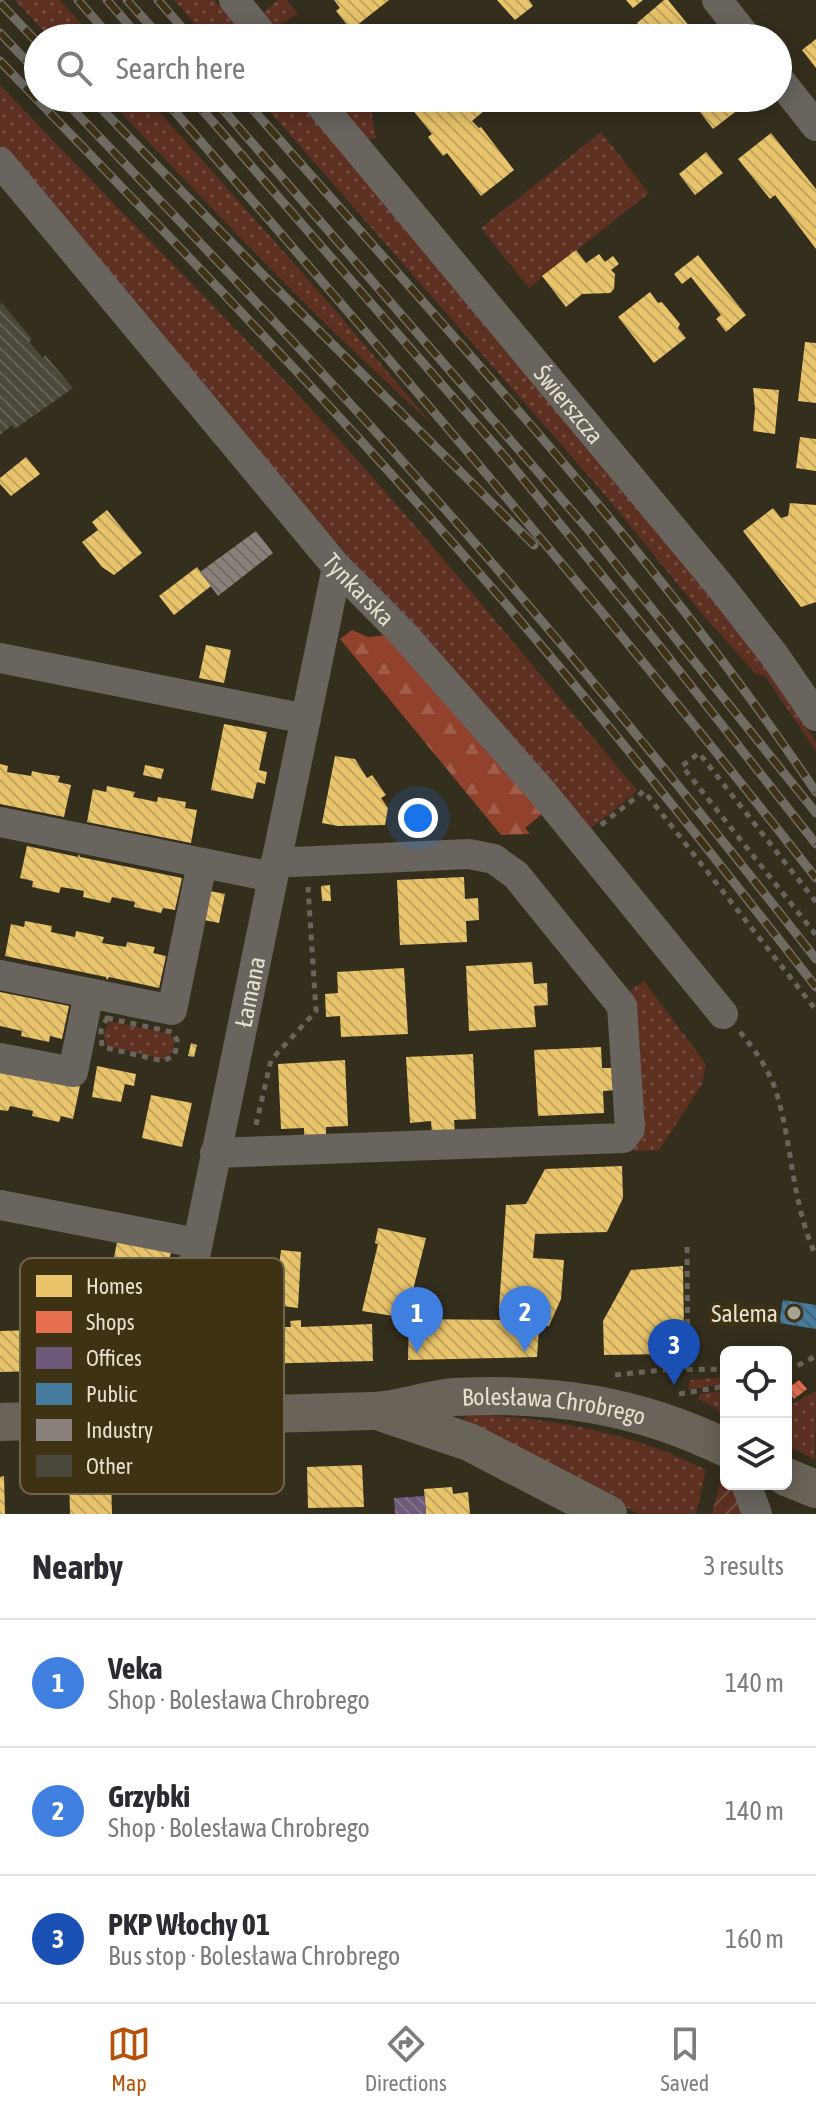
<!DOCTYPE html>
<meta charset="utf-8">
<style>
body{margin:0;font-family:"Asap Condensed",sans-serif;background:#f7f7f7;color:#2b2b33}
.controls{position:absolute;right:24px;bottom:24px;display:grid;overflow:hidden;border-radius:12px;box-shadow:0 4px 20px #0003}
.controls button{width:72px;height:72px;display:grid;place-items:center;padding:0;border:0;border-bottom:2px solid #e1e1e2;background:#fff;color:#2b2b33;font:40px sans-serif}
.you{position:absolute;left:418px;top:818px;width:28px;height:28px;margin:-20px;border:6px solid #fff;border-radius:50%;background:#1a73e8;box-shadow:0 0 0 12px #1a73e833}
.badge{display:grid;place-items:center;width:52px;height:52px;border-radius:50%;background:#b45309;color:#fff;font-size:26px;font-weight:700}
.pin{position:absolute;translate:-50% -66px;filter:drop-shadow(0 2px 4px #0008)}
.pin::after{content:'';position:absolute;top:42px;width:28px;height:24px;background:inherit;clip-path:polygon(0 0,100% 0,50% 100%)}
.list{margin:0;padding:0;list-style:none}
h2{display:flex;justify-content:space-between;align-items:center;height:104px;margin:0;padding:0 32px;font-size:34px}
h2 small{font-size:26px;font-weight:400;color:#7c7c81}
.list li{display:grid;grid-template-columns:52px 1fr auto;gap:24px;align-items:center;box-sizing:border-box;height:128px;padding:0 32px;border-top:2px solid #e1e1e2}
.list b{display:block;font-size:30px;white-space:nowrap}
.list p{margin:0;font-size:26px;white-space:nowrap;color:#7c7c81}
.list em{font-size:26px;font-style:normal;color:#7c7c81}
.icon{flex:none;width:44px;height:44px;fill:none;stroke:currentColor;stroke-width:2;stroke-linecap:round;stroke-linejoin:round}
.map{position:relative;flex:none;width:816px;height:1514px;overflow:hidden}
.search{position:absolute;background:#fff;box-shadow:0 4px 20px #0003;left:24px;right:24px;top:24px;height:88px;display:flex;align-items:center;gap:20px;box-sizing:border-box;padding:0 28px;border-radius:44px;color:#7c7c81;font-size:30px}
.sheet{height:488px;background:#fff}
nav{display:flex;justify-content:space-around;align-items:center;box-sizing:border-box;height:112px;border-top:2px solid #e1e1e2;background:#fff;font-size:22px;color:#7c7c81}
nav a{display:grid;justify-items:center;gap:4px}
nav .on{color:#b45309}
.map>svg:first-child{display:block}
</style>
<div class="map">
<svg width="816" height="1514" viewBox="0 0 816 1514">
<defs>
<pattern id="grass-dots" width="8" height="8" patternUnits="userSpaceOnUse" patternTransform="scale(2)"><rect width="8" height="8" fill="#5d3022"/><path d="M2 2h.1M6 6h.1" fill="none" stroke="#744e41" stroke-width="1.8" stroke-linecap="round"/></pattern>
<pattern id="forest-firs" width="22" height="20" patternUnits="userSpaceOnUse" patternTransform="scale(2)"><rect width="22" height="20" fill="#92412c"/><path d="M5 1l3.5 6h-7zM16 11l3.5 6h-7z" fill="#a15c4a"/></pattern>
<pattern id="garden-furrows" width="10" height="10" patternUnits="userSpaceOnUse" patternTransform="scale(2)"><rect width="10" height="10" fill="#5d3022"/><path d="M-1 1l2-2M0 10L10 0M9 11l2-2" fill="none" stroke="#744e41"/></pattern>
<pattern id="homes-back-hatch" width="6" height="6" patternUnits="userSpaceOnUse" patternTransform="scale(2)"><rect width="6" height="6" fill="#e9c46a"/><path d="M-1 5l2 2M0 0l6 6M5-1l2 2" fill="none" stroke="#c0a45f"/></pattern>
<pattern id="shops-back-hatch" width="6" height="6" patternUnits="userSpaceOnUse" patternTransform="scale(2)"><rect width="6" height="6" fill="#e76f51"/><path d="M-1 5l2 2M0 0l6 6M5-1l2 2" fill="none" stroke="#b6624b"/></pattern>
<pattern id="offices-back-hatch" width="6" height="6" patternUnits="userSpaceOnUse" patternTransform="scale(2)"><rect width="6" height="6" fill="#6d597a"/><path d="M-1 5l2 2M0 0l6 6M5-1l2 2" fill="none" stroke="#82718c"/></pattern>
<pattern id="public-back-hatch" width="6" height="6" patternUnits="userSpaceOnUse" patternTransform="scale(2)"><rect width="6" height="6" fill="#457b9d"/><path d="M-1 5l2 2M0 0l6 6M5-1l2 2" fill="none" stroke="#456577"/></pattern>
<pattern id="industry-back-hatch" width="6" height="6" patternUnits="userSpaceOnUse" patternTransform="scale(2)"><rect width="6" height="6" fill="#8a817c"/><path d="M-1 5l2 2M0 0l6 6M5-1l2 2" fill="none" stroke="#726b66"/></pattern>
<pattern id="building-back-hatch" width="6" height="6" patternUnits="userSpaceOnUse" patternTransform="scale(2)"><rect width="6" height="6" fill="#4a483a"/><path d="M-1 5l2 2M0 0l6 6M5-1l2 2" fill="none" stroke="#646255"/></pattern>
</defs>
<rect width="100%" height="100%" fill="#342e1d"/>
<!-- grass -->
<g fill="url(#grass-dots)">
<path d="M15 0H60L94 38H50Z"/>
<path d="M174 0H214L246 38H207Z"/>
<path d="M278 0H287L298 14 272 28 261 14Z"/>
<path d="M0 85C122 214 249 338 367 471 459 575 547 683 637 790L632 796 586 832 0 151Z"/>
<path d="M107 98H147L321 294 432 424C318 321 212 209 107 98Z"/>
<path d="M258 98H296L666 538 770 674 816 742V751L765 676 756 674 703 615 600 489Z"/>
<path d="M332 98H363L371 109 376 138 366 139Z"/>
<path d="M601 132 649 193 529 288 481 228Z"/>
<path d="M644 981 706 1064 702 1084 659 1150 633 1151C641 1131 652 1111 637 1093L623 996Z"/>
<path d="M110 1021 169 1034 174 1040 173 1051 163 1059 107 1046 103 1034Z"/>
<path d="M726 1377V1384L688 1389 690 1380Z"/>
<path d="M726 1390V1423L716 1408 698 1399 700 1394Z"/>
<path d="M813 1392H816L815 1460 786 1445V1395L793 1404Z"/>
<path d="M468 1414C551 1418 631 1432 706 1470L696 1514H639L469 1426 463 1418Z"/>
</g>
<!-- forest -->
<path fill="url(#forest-firs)" d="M352 630 368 637 386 635 542 814 525 828 530 834 501 835 340 639Z"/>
<!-- garden -->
<path fill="url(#garden-furrows)" d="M721 1478 733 1488 745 1514H712Z"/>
<!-- homes -->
<g fill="url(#homes-back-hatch)">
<path d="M334 0H389L351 30 336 11 340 8Z"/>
<path d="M497 0H529L533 6 515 20Z"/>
<path d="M626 0H643L633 8Z"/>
<path d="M664 0H668L699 38H650L637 23Z"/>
<path d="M816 39V68L802 50Z"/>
<path d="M403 98H454L459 104 466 98H476L485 110 472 121 479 128 481 127 514 170 481 196 447 153 443 156 428 137 432 134Z"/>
<path d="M689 98H744L747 103 713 129Z"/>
<path d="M771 133 816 189V249L775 195 770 199 738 159Z"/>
<path d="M706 152 723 173 695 195 679 174Z"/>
<path d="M576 250 586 263 599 254 605 262 613 256 619 264 611 270 615 274 614 289 610 293 582 294 566 307 542 276Z"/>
<path d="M698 255 746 315 726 332 716 319 721 315 691 277 682 284 674 274Z"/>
<path d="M650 292 658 303 662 302 680 324 678 328 686 338 654 363 618 317Z"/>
<path d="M805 342 816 343V403L798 401Z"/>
<path d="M753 388 779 390 775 434 753 431 755 409Z"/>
<path d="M800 437 816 439V471L796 468Z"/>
<path d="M26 457 40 474 11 496 0 484V478Z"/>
<path d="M790 503 816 505V602L801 607 743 531 773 508 781 518 788 516Z"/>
<path d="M107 510 142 553 114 575 102 567 82 542 98 530 92 522Z"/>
<path d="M197 567 211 586 174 615 159 596Z"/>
<path d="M206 645 231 650 224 683 199 678Z"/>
<path d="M224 724 267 732 259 770 267 772 265 784 257 782 253 799 211 790Z"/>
<path d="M335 756 355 759 367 778 372 775 386 795 381 798 388 808 385 825 338 826 322 823Z"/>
<path d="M0 764 8 766 7 772 31 776 32 771 45 774 60 776 58 782 71 785 64 817 0 804Z"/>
<path d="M145 765 164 769 161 779 143 775Z"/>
<path d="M107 786 135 792 133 797 157 802 158 797 186 802 185 808 197 810 191 843 87 822 93 789 106 792Z"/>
<path d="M27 846 78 857 79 854 80 857 182 878 175 910 163 908 161 913 134 907 135 902 112 897 110 903 83 897 84 891 73 889 61 887 59 893 32 887 33 881 20 878Z"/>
<path d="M464 877 465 899 478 898 479 920 466 921 467 942 400 945 397 880Z"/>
<path d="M330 885 331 901H322L321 886Z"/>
<path d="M210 891 225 894 219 923 204 920Z"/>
<path d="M25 921 52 926 51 932 75 937 76 931 104 937 102 943 126 947 127 942 155 947 153 953 166 956 159 988 109 977 107 980 106 977 5 956 11 924 24 927Z"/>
<path d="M532 962 534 984 547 983 548 1005 534 1006 536 1027 469 1031 466 966Z"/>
<path d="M404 968 408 1034 341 1037 340 1016 326 1017 325 994 338 993 337 972Z"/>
<path d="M0 992 69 1006 62 1039 50 1036 49 1042 21 1036 22 1031 0 1026Z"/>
<path d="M191 1043 197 1045 194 1057 188 1056Z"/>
<path d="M601 1047 602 1068H616L617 1090 603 1091 604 1113 538 1116 534 1050Z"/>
<path d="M473 1054 476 1119 454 1120 455 1132 432 1133 431 1121 410 1123 406 1057Z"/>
<path d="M345 1060 348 1126 326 1127V1138L304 1139V1128L281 1129 278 1064Z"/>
<path d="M97 1066 136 1074 134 1086 125 1084 121 1102 92 1097Z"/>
<path d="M0 1070 80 1086 73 1119 61 1116 59 1122 32 1116 33 1111 10 1106 8 1111 0 1110Z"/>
<path d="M151 1095 192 1103 182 1147 142 1138Z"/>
<path d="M622 1166 623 1198 607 1232 535 1234 533 1258 564 1260 561 1299 549 1326H535L539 1329 537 1357 408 1360 409 1319 508 1320 510 1315 499 1308 506 1205 526 1204 545 1169Z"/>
<path d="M378 1228 426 1238 406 1318 362 1311 378 1244 375 1243Z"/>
<path d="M117 1242 171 1252 166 1273 113 1263Z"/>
<path d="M281 1250 301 1252 298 1308 274 1305Z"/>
<path d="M683 1266 684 1333 666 1354 604 1355 603 1321 631 1270Z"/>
<path d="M301 1320V1327L372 1324 373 1361 217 1365 215 1325 285 1322V1327H291L290 1321Z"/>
<path d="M35 1330H46L47 1371 0 1372V1331Z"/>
<path d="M362 1465 364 1507 308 1508 307 1467Z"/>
<path d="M93 1474 94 1480H111L112 1514H70L69 1475Z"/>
<path d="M4 1476 5 1514H0V1477Z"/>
<path d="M452 1487 453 1494 468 1492 470 1514H426L424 1489Z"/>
</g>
<!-- shops -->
<path fill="url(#shops-back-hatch)" d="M799 1380 807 1389 794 1399 787 1389Z"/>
<!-- offices -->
<path fill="url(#offices-back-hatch)" d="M425 1496 426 1514H395L394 1498Z"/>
<!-- public -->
<path fill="url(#public-back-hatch)" d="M783 1300 816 1305V1329L779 1323Z"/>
<!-- industry -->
<path fill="url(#industry-back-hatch)" d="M256 531 273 553 218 596 200 572Z"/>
<!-- building -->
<path fill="url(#building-back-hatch)" d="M2 303 32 339 29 342 43 358 45 355 73 388 15 429 12 425 0 435V305Z"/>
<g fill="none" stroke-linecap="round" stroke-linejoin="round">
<!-- path -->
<g stroke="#69645c" stroke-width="5" stroke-dasharray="6 6" stroke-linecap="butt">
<path d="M601 825 644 791 816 1010"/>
<path d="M816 902 699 753 682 766 816 935"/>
<path d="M107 1018 172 1032 177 1040 175 1055 163 1061 102 1047 101 1030Z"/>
<path d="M740 1032C755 1050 768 1068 776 1091 793 1146 791 1201 816 1256"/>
<path d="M256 1125 271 1060 316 1011 308 887"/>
<path d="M687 1247 688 1370"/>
<path d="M786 1367H795L816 1356"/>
<path d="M615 1375 662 1370 726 1369"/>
<path d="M679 1394 726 1386"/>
</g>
<!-- minor -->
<g stroke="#69645e" stroke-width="30">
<path d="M234 0 265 38"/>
<path d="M717 0 747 38"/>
<path d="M778 78 816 126"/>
<path id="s1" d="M315 98 721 587 774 655 816 716"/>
<path id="s2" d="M0 162 337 567 405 636 543 793 723 1014"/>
<path d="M0 658 306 719"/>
<path d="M0 822 272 877"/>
<path d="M0 975 172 1010 202 863"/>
<path d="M0 1058 73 1072 89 993"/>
<path d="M215 1153 623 1138 630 1129 622 1006 516 875 494 859 469 854 293 862 276 861"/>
<path d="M0 1205 197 1243"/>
<path id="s3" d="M162 1417 337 567"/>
<path d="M746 1484 757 1514"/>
</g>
<!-- major -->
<g stroke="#696359" stroke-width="38">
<path d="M383 1413 469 1442 608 1514"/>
<path id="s4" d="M0 1422C124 1418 247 1415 371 1411 399 1411 426 1399 455 1397 552 1392 638 1405 726 1448"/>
<path d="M786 1477 816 1489"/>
</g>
<!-- rail casing -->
<g stroke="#706c64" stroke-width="9">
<g id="rail">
<path d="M78 0 111 38"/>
<path d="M107 0 140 38"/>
<path d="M127 0 161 38"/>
<path d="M158 0 191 38"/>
<path d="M0 3 38 43"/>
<path d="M0 33 38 73"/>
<path d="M0 61C149 216 300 370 442 531 573 678 695 832 816 987"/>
<path d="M62 98C196 238 330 378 458 524 582 665 700 811 816 959"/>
<path d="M91 98 267 279 534 545"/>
<path d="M163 98C386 354 607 611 816 878"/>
<path d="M192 98 506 458 654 639 816 844"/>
<path d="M213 98 591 533 816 813"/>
<path d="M243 98C440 324 648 542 816 792"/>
</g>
</g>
<!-- rail -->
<use href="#rail" stroke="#3d3214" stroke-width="6" stroke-dasharray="18" stroke-linecap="butt"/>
</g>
<!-- markers -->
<circle fill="#a8a291" stroke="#3d3214" stroke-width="3" cx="794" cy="1313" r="8"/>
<g text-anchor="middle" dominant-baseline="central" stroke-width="8" stroke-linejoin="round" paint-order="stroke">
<!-- street labels -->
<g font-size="24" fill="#e6e0cf" stroke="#3d3214">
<text stroke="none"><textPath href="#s1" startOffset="398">Świerszcza</textPath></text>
<text stroke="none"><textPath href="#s2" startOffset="558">Tynkarska</textPath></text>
<text stroke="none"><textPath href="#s3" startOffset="434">Łamana</textPath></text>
<text stroke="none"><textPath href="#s4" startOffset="556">Bolesława Chrobrego</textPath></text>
</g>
<!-- poi labels -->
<g font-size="24" fill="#e6e0cf" stroke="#3d3214" text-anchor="end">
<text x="778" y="1313">Salema</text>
</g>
</g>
<!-- legend -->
<rect x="20" y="1258" width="264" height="236" rx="12" fill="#3d3214" stroke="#70664c" stroke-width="2"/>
<rect x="36" y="1275" width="36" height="22" fill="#e9c46a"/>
<rect x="36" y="1311" width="36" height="22" fill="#e76f51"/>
<rect x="36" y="1347" width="36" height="22" fill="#6d597a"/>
<rect x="36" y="1383" width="36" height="22" fill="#457b9d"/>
<rect x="36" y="1419" width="36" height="22" fill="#8a817c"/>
<rect x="36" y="1455" width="36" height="22" fill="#4a483a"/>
<g font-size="22" fill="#e6e0cf">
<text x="86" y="1294">Homes</text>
<text x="86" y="1330">Shops</text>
<text x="86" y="1366">Offices</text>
<text x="86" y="1402">Public</text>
<text x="86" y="1438">Industry</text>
<text x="86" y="1474">Other</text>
</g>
</svg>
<div class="controls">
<button><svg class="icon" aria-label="locate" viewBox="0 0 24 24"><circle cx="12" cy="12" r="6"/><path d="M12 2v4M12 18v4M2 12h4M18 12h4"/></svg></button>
<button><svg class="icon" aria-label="layers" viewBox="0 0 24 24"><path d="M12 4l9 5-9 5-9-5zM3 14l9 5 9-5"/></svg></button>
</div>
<div class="you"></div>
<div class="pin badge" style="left:417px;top:1353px;background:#3f7fe0">1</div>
<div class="pin badge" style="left:525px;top:1352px;background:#3f7fe0">2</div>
<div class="pin badge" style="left:674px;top:1385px;background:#1a4fb4">3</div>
<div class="search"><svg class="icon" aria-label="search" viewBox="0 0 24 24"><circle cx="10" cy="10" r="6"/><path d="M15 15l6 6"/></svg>Search here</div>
</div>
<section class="sheet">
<h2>Nearby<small>3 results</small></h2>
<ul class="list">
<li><span class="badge" style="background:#3f7fe0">1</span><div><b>Veka</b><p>Shop · Bolesława Chrobrego</p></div><em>140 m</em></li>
<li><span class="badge" style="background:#3f7fe0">2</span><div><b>Grzybki</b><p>Shop · Bolesława Chrobrego</p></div><em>140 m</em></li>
<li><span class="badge" style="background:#1a4fb4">3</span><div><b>PKP Włochy 01</b><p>Bus stop · Bolesława Chrobrego</p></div><em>160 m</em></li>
</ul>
</section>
<nav>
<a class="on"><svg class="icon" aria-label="map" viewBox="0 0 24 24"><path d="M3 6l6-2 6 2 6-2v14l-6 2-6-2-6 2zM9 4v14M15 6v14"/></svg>Map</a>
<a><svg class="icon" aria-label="directions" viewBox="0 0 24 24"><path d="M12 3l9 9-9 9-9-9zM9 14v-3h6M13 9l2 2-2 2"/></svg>Directions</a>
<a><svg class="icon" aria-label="saved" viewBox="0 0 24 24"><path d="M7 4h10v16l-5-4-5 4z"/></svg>Saved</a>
</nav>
